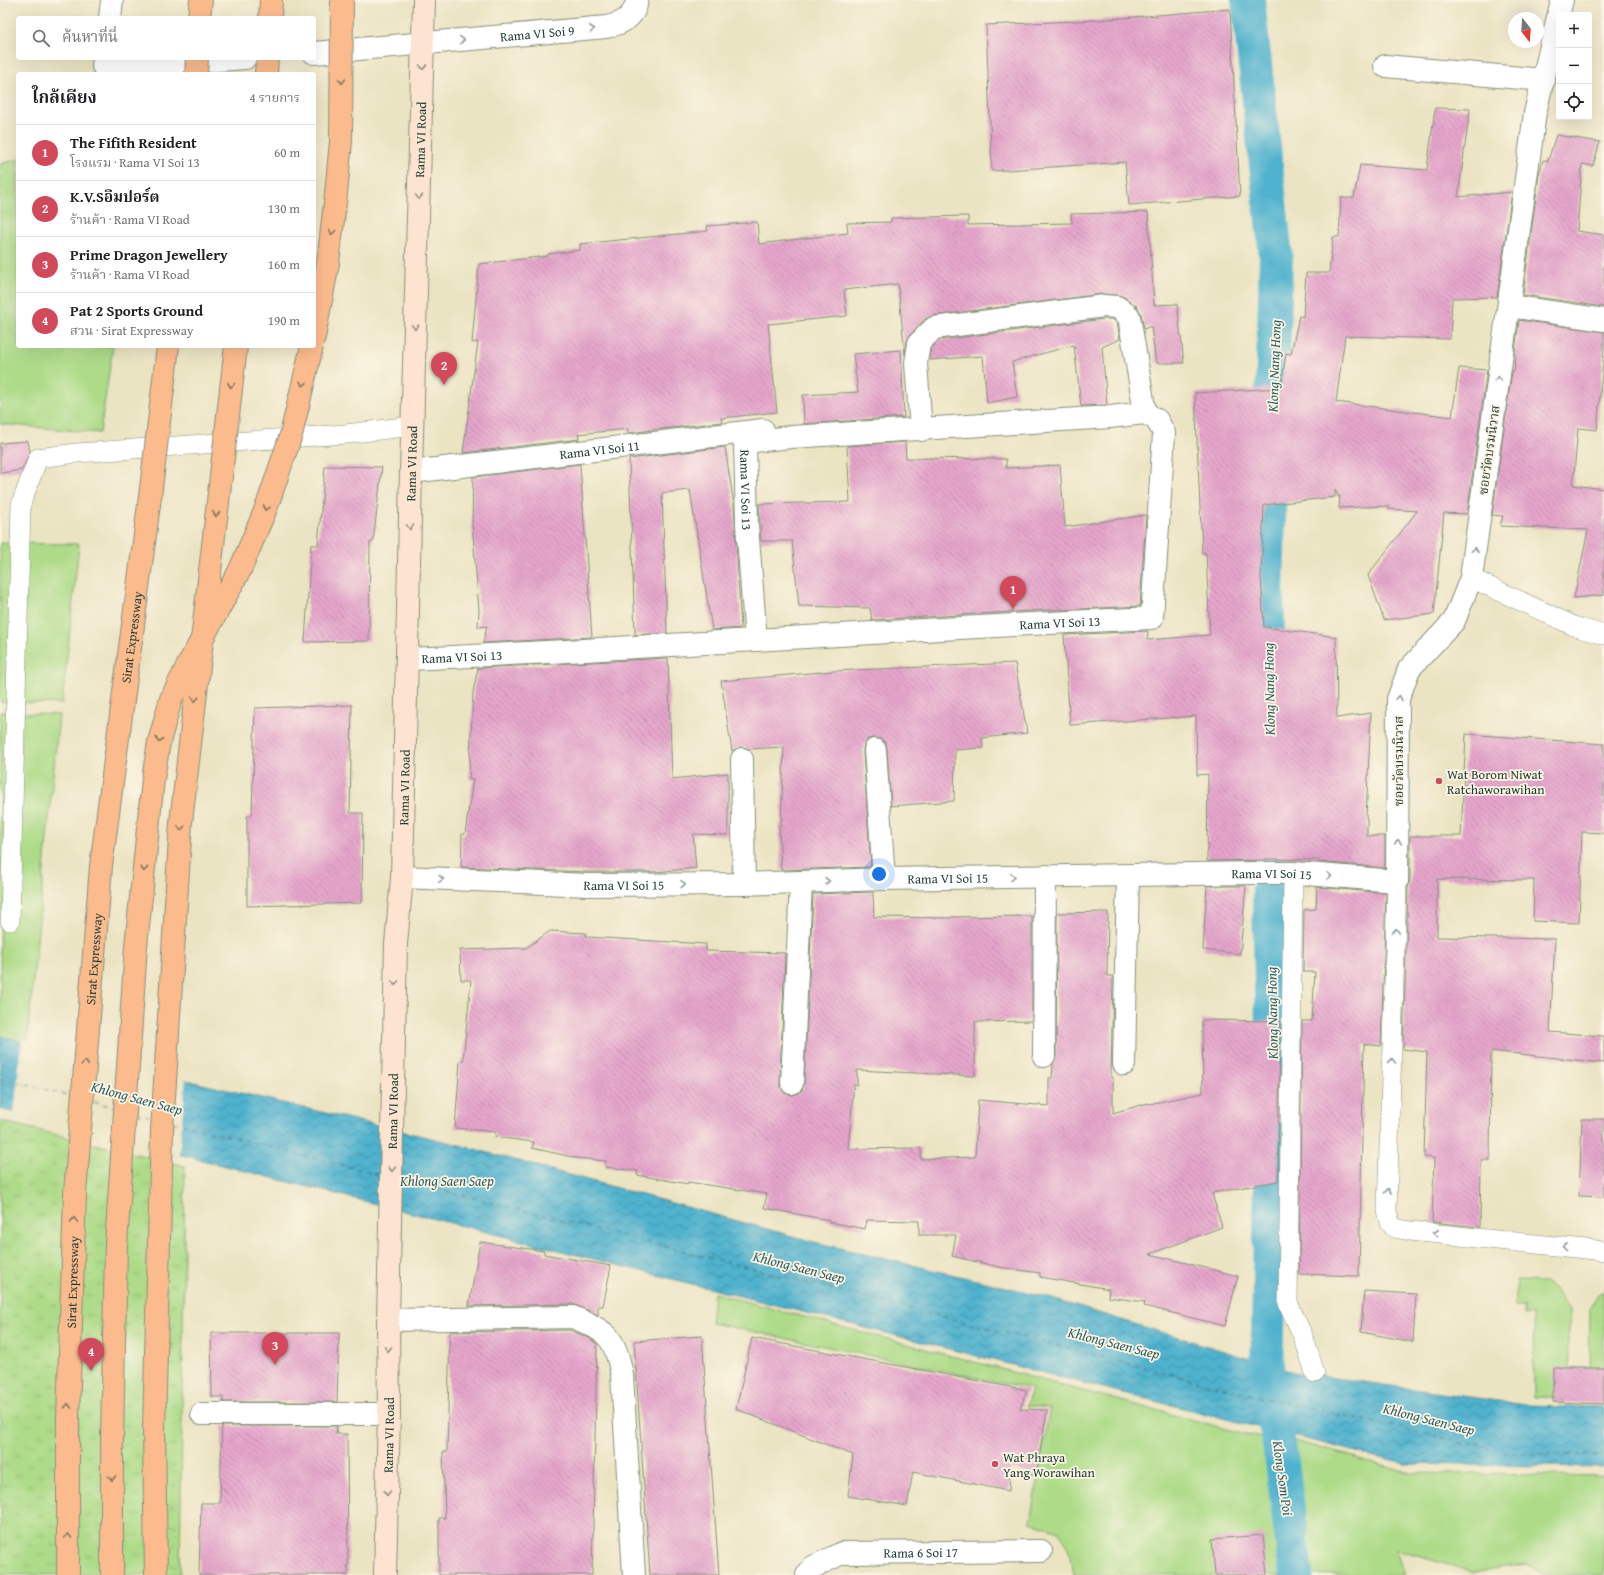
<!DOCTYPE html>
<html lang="th">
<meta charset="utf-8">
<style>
body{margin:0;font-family:"Gentium Book Plus","Noto Serif Thai",serif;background:#f6f6f6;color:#202124}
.controls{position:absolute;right:12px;top:12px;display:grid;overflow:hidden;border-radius:4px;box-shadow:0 4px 16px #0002}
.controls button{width:36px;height:36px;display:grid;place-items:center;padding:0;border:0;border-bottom:1px solid #e0e0e0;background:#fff;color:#202124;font:20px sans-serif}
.compass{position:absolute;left:1508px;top:12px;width:36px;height:36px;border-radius:50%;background:#fff;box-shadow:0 4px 16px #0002;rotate:163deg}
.you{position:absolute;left:879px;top:874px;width:14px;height:14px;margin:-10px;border:3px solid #fff;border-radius:50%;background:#1a73e8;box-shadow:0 0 0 6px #1a73e833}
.badge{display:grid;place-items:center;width:26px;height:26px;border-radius:50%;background:#d1495b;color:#fff;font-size:13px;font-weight:700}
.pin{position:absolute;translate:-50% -33px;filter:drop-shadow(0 1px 2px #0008)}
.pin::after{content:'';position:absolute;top:21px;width:14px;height:12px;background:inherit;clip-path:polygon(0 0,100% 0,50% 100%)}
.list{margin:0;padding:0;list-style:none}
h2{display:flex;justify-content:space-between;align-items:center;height:52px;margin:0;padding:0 16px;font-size:17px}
h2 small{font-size:13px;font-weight:400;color:#757577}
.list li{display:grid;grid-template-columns:26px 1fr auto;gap:12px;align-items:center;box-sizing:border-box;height:56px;padding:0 16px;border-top:1px solid #e0e0e0}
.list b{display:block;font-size:15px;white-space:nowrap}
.list p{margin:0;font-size:13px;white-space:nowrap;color:#757577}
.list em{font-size:13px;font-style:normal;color:#757577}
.icon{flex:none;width:22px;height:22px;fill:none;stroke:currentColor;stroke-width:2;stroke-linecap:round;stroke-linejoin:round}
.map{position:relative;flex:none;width:1604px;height:1575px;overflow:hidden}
.search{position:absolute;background:#fff;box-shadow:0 4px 16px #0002;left:16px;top:16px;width:300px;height:44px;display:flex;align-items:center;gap:10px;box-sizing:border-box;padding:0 14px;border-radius:4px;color:#757577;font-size:15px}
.panel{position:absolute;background:#fff;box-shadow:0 4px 16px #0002;left:16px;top:72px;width:300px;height:276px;border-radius:4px}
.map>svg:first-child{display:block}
</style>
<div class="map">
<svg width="1604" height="1575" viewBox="0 0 1604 1575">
<defs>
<pattern id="park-tufts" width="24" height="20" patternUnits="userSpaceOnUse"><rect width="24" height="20" fill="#addb88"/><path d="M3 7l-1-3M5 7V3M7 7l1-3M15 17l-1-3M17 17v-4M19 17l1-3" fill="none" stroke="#94bd76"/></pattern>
<pattern id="water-waves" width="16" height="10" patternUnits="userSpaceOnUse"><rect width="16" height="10" fill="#4fb2ce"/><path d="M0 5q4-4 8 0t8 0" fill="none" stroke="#4192a8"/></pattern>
<pattern id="building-back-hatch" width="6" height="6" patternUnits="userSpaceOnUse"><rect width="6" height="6" fill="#e6a6cc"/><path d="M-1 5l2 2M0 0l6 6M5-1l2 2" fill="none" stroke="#ba88a6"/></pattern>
</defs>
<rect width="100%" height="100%" fill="#fcf5e5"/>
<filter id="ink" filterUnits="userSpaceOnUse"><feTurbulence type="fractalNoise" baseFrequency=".025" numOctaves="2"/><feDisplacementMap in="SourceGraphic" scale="8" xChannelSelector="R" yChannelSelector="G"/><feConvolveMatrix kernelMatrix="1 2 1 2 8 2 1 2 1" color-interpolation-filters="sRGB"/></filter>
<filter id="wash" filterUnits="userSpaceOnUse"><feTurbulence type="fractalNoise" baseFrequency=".012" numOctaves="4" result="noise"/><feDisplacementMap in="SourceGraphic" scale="16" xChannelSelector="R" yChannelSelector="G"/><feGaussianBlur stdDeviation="0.9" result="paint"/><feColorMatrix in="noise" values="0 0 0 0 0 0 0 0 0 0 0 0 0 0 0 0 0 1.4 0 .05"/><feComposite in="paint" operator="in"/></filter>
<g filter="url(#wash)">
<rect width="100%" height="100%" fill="#ebe4c3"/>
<!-- grass -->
<g fill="#addb88" stroke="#668c5e">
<path d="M18 159V346H113L100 433 0 424V164Z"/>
<path d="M0 543 79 544 62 704 0 702Z"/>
<path d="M0 712 59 715 27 1043 0 1037Z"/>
<path d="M1516 1281 1545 1282 1558 1294 1569 1310V1367H1589L1590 1309 1599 1294 1604 1291V1398L1534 1397 1533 1316 1524 1315V1306H1516Z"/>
<path d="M714 1293 1276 1442 1292 1575H1074L1071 1556 1060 1531 1030 1522 1050 1408 1026 1406 1032 1389 711 1323Z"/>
<path d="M1287 1439 1411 1473 1604 1476V1575H1546L1526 1564 1473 1572 1396 1550 1404 1575H1304Z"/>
</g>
<!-- park -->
<path fill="url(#park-tufts)" stroke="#668c5e" d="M0 1121 185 1166 180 1575H0Z"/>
<!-- water -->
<path fill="url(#water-waves)" stroke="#377881" d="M0 1036 456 1144 818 1243 1036 1294 1293 1372 1526 1405 1604 1407V1467L1404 1464 0 1109Z"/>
<!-- pier -->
<path fill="#ebe4c3" d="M22 1039 186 1078 179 1155 14 1114Z"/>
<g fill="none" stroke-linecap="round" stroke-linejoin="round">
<!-- canal -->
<g stroke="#4fb2ce" stroke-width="34">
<path d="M1248 0 1276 257 1267 590 1269 674"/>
<path d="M1271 813 1269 897 1273 1068"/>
<path d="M1272 1137 1267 1380 1282 1462 1296 1575"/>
</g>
<!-- ferry -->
<g stroke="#2d6062" stroke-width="1" stroke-dasharray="5 4" stroke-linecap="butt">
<path d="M0 1078 71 1096"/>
<path d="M94 1102 114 1107"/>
<path d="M136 1113 153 1117"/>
<path d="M173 1122 381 1175"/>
<path d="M402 1180 1260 1397 1512 1453 1604 1456"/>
</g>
</g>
<g id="blocks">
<!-- building -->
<g fill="url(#building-back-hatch)">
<path d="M1230 9 1240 196 1129 205 1125 162 992 171 986 25 1098 20Z"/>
<path d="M1435 108 1470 109 1458 197 1512 192 1497 297 1452 298 1450 339 1345 336 1336 402 1452 417 1459 368 1487 370 1467 514 1444 513 1434 614 1384 620 1368 575 1417 511 1388 509V506L1339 508 1340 496 1338 497 1335 489V497L1264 505 1261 577 1264 627 1336 637 1337 718 1371 713 1366 818H1367V836H1385V868L1319 862V860L1266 859V860L1207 861 1208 774 1197 775 1196 716 1070 725 1064 635 1148 631 1147 640 1210 635 1206 553H1202L1195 393 1281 388 1286 353 1291 354 1299 316 1303 317 1306 273H1329L1333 237H1339L1341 198H1354L1360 165 1427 170Z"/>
<path d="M1556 135 1600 142 1593 166 1582 164 1577 231 1604 235V307L1523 295 1539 174 1543 160 1548 161Z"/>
<path d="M1148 212 1154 305 1177 304 1184 363H1156L1151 326 1144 329 1141 314 1137 306 1124 297 1118 295 1102 294 932 316 925 319 910 335 907 341 905 355 898 284 844 290 847 316 768 324 777 412 721 418 722 422 628 433V429L578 434 579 439 463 453 478 342 472 343 479 264 548 256V254L580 250V244L708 231 707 226 757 222 759 244 848 233 847 223 891 222V218L968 216V225L1072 223 1071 214Z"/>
<path d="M1104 319H1112L1117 323 1120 339 1102 347 1107 405 1081 406 1074 345 1012 362 1017 397 987 403 983 356 929 360 931 349 940 340Z"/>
<path d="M1519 320 1604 332V349L1597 430 1578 428 1573 485 1604 489V595L1574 598 1588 530 1500 526 1503 516 1492 515 1512 371H1514L1515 353Z"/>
<path d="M901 350 904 417 804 424 803 395 858 392 853 354Z"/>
<path d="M28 441 30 452 22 470 0 473V443Z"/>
<path d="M905 442 906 458 1006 459V468L1060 465 1065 527 1146 515 1140 606 1063 610V609L872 620 870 608 799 606 792 541H761L759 504 850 502 847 446Z"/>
<path d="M725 447 734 505 741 628 712 630 690 490 662 493 667 633 635 635 629 459Z"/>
<path d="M580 464 592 637 483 643 487 626 478 627 479 610 472 523 473 477Z"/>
<path d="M325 466 382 467 373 542H370L369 641 305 642 311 545H318Z"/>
<path d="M668 658 672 779 728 773V835L693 834 696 868 656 872H588L461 867 462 834H465L473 779 469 780 473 692 478 668Z"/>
<path d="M1015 663 1027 733 982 738 983 748 955 750 954 801 891 806 887 749 886 743 880 739 875 738 868 739 864 744 863 751 871 867 781 870 779 825H781L784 747 750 749 741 747 732 751 721 681 833 671Z"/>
<path d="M352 705 350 813H363L362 903 247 906V816H252L255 708Z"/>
<path d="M1466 734 1604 744V833L1582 832 1579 923 1533 921 1534 880 1437 879V937L1555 939 1550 1032 1604 1036V1063L1491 1051 1490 1160H1481L1480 1227 1432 1222 1434 1158 1424 1157 1427 1052 1403 1049 1408 887 1410 881V836H1461Z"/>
<path d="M1207 886H1246L1240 954 1203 950Z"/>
<path d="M1317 887 1386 893 1381 1046 1364 1044 1359 1276 1299 1274 1302 1021H1312L1315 972H1303L1304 910 1316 909Z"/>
<path d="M873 892 874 917 951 918 952 917 1032 916V1021L975 1022V1076L857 1070V1085L854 1084 848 1149 921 1148V1159L975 1157 978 1100 1049 1106V1078H1052L1053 1064 1056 1056 1057 913 1108 912 1107 976H1113L1111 1078H1113V1113L1148 1103 1149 1104 1203 1093 1202 1020 1280 1021 1278 1181 1212 1193 1222 1227 1150 1254 1238 1276 1225 1326 1144 1306 1145 1302 1108 1297 1109 1289 1040 1277V1273L999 1267 952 1256 956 1235H919V1221L867 1220 865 1229 829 1222V1220L764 1208 767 1194 688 1182V1184L637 1175 638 1171 605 1167 606 1161 577 1158 532 1148 534 1142 495 1137 496 1132 455 1128 460 1061H463L471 980H461L460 950 526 948 550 931 586 933V937L706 944V951L785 953 780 1082 781 1088 785 1093 792 1095 797 1094 802 1090 804 1084 813 894Z"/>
<path d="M1582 1119H1604V1197L1579 1196Z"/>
<path d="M480 1242 544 1251V1254L611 1266 603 1306H598V1315L573 1304 469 1306Z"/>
<path d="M1364 1291 1416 1294 1413 1342 1361 1332Z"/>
<path d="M570 1330 589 1338 597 1344 592 1575H439V1518H445L443 1452H447L450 1332Z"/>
<path d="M211 1333H339L337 1402H223V1397H212Z"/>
<path d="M702 1336 719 1575H650L634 1341Z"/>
<path d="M752 1338 1027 1390 1020 1409 1047 1410 1036 1476 1010 1468 1009 1491 913 1472 907 1506 848 1496 853 1455 736 1409Z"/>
<path d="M1553 1367H1604V1404L1553 1402Z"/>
<path d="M222 1426H337L336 1434H347L348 1575H199L201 1503H220Z"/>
<path d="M1263 1535 1267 1575H1215L1212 1539Z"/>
</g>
</g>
</g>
<g filter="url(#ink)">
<use href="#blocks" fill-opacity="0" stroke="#85907c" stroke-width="1"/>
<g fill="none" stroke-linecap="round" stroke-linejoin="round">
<!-- service casing -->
<g stroke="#85907c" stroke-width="20">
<g id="service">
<path d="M1471 578 1576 627 1604 635"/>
<path d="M1293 873 1288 1303 1303 1336 1315 1373"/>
<path d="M1397 881 1387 1211 1390 1222 1394 1228 1410 1231 1604 1251"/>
<path d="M10 921 21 504 38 458 77 453 346 434 412 426"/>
</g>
</g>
<!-- minor casing -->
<g stroke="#85907c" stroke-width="24">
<g id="minor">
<path d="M110 18 112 0"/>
<path id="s1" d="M314 53 606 27C621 24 635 18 637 0"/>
<path d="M104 58 103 66 115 68 245 58"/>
<path d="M1385 66 1544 80"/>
<path d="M1509 306 1604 320"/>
<path d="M921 430 916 363 919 343 934 328 1104 306 1117 307 1129 316 1145 413"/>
<path id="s2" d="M411 472 763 430"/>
<path id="s3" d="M407 659C656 648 903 629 1152 618L1164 433 1157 420 1145 413 1110 417 791 437 745 442 747 525 756 640"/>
<path d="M875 750 884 879"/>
<path d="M742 759 744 884"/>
<path id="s4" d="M402 877 588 885 744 884 884 879 1254 873H1293L1397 881 1398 699 1409 669 1454 621 1471 578 1535 113 1562 0"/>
<path d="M1044 1056 1045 876"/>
<path d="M1124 1064 1128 875"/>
<path d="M792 1083 801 882"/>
<path d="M388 1320 573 1317C609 1333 614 1335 622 1375L634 1575"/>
<path d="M202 1414H389"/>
<path id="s5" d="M807 1575 813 1567 842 1553 1041 1551"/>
</g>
</g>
<!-- secondary casing -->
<g stroke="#85907c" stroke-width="24">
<g id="secondary">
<path id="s6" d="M385 1575 389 1414 388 1320 396 944 402 877 411 472 424 0"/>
</g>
</g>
<!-- motorway casing -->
<g stroke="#85907c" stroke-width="24">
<g id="motorway">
<path d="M199 18 201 0"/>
<path d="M270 18 271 0"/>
<path d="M266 74 267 58"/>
<path d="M314 337 328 263 336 194"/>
<path d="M112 1439V1575"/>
</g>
</g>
<!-- service -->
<use href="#service" stroke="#fff" stroke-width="19"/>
<!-- minor -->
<use href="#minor" stroke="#fff" stroke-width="22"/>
<!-- secondary -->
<use href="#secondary" stroke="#fde4d1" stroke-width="22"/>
<!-- motorway -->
<use href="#motorway" stroke="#fbbb8d" stroke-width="22"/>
<!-- motorway-bridge casing -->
<g stroke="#85907c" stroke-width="24" stroke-linecap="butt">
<g id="motorway-bridge">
<path d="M196 74 197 58"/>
<path d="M336 194 341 141 342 0"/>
<path d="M112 1439 116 1246 136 946 153 779 159 742 171 699 190 661 240 570 267 506 291 435 312 346"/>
<path id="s7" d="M68 1575V1418L75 1193 101 866 150 497 168 346"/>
<path d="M156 1575 154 1428 162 1130 181 822 236 346"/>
</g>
</g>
<!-- motorway-bridge -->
<use href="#motorway-bridge" stroke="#fbbb8d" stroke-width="22"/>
</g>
<!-- one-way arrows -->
<defs><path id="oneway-chevron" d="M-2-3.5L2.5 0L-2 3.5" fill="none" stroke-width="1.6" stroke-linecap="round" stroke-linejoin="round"/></defs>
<g stroke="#8f9e9a">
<use href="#oneway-chevron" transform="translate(592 29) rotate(-7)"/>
<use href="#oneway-chevron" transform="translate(462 40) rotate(-5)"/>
<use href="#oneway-chevron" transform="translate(1498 379) rotate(-82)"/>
<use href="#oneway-chevron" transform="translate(1475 550) rotate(-82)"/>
<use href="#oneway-chevron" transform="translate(1399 698) rotate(-78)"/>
<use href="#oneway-chevron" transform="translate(1398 842) rotate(-90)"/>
<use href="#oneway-chevron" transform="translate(1329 876) rotate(4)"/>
<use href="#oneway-chevron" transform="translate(1013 877) rotate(-1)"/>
<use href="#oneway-chevron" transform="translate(441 879) rotate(3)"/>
<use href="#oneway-chevron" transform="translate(827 881) rotate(-2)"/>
<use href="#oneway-chevron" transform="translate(683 884) rotate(-1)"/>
<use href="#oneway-chevron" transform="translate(1396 931) rotate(-88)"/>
<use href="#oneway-chevron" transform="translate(1392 1061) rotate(-88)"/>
<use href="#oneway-chevron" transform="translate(1388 1191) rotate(-88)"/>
<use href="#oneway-chevron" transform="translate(1436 1233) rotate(-174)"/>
<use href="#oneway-chevron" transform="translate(1565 1247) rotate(-174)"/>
</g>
<g stroke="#8e9082">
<use href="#oneway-chevron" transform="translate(423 67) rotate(92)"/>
<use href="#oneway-chevron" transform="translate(419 197) rotate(92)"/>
<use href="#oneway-chevron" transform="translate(415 327) rotate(92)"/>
<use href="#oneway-chevron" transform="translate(410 527) rotate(91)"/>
<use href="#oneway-chevron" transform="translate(395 983) rotate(91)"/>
<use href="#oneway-chevron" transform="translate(392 1169) rotate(91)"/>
<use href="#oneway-chevron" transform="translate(388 1349) rotate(90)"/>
<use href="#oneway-chevron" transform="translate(387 1493) rotate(91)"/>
</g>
<g stroke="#82765c">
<use href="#oneway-chevron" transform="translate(342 81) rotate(90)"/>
<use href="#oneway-chevron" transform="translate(332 232) rotate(97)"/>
<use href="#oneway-chevron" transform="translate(303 384) rotate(103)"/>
<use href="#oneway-chevron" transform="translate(231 385) rotate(97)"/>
<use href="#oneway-chevron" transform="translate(266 508) rotate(112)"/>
<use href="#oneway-chevron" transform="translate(216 514) rotate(97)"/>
<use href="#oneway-chevron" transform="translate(195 699) rotate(96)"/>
<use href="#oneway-chevron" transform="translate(159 740) rotate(104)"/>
<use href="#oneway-chevron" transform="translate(181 828) rotate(94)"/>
<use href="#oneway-chevron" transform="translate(144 869) rotate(96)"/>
<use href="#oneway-chevron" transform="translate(85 1063) rotate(-85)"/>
<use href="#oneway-chevron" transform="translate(74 1220) rotate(-88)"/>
<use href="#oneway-chevron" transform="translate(68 1406) rotate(-88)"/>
<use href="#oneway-chevron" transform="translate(112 1478) rotate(90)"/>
<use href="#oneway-chevron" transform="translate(68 1536) rotate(-90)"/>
</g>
</g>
<!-- markers -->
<g fill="#d1495b" stroke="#fcf5e5" stroke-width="1.5">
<circle cx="1439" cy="781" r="4"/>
<circle cx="995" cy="1464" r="4"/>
</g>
<g text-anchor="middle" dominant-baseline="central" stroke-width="3.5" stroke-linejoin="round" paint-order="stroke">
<!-- street labels -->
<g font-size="13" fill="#1f3d34" stroke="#fcf5e5">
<text stroke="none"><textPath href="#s1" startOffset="224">Rama VI Soi 9</textPath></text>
<text stroke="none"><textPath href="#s6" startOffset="1436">Rama VI Road</textPath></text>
<text stroke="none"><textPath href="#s2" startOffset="190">Rama VI Soi 11</textPath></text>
<text transform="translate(1489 450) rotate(-82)">ซอยวัดบรมนิวาส</text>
<text stroke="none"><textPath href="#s6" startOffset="1112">Rama VI Road</textPath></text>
<text stroke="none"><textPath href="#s3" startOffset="1409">Rama VI Soi 13</textPath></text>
<text stroke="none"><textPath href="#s3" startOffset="654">Rama VI Soi 13</textPath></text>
<text stroke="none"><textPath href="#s7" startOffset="941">Sirat Expressway</textPath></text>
<text stroke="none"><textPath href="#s3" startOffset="55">Rama VI Soi 13</textPath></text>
<text transform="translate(1398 761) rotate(-90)">ซอยวัดบรมนิวาส</text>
<text stroke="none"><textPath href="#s6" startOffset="788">Rama VI Road</textPath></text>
<text stroke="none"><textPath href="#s4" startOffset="870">Rama VI Soi 15</textPath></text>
<text stroke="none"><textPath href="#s4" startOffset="546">Rama VI Soi 15</textPath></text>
<text stroke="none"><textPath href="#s4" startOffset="222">Rama VI Soi 15</textPath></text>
<text stroke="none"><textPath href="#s7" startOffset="617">Sirat Expressway</textPath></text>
<text stroke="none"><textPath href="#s6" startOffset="464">Rama VI Road</textPath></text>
<text stroke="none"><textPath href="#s7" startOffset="293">Sirat Expressway</textPath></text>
<text stroke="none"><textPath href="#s6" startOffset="140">Rama VI Road</textPath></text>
<text stroke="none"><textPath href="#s5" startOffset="121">Rama 6 Soi 17</textPath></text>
</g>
<!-- poi labels -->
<g font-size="13" fill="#1f3d34" stroke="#fcf5e5" text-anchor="start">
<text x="1447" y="774">Wat Borom Niwat<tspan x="1447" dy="15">Ratchaworawihan</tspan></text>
<text x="1003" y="1457">Wat Phraya<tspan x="1003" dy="15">Yang Worawihan</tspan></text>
</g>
<!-- water labels -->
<g font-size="14" font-style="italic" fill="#2d6062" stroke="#fcf5e5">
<text transform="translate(1274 366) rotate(-88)">Klong Nang Hong</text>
<text transform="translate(1269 689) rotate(-91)">Klong Nang Hong</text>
<text transform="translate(1272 1013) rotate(-91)">Klong Nang Hong</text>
<text transform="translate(137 1098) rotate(15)">Khlong Saen Saep</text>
<text x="447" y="1181">Khlong Saen Saep</text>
<text transform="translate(799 1267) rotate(14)">Khlong Saen Saep</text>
<text transform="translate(1114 1343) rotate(14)">Khlong Saen Saep</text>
<text transform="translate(1429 1419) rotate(14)">Khlong Saen Saep</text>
<text transform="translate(1283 1478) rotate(82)">Klong Som Poi</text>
</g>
</g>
</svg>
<div class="controls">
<button>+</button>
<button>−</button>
<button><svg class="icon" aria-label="locate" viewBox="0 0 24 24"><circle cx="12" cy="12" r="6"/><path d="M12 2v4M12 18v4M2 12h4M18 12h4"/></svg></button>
</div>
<svg class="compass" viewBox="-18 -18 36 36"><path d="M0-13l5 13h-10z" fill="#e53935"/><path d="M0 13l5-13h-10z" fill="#757577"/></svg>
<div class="you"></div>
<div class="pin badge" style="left:1013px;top:609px">1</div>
<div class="pin badge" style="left:444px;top:385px">2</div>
<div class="pin badge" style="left:275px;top:1365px">3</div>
<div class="pin badge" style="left:91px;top:1371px">4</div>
<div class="search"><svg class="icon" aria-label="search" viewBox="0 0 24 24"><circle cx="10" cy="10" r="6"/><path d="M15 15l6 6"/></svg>ค้นหาที่นี่</div>
<section class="panel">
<h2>ใกล้เคียง<small>4 รายการ</small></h2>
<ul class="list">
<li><span class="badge">1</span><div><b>The Fifith Resident</b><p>โรงแรม · Rama VI Soi 13</p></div><em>60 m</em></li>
<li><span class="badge">2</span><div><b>K.V.Sอิมปอร์ต</b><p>ร้านค้า · Rama VI Road</p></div><em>130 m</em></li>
<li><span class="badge">3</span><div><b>Prime Dragon Jewellery</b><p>ร้านค้า · Rama VI Road</p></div><em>160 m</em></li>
<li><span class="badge">4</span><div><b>Pat 2 Sports Ground</b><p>สวน · Sirat Expressway</p></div><em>190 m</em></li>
</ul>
</section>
</div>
